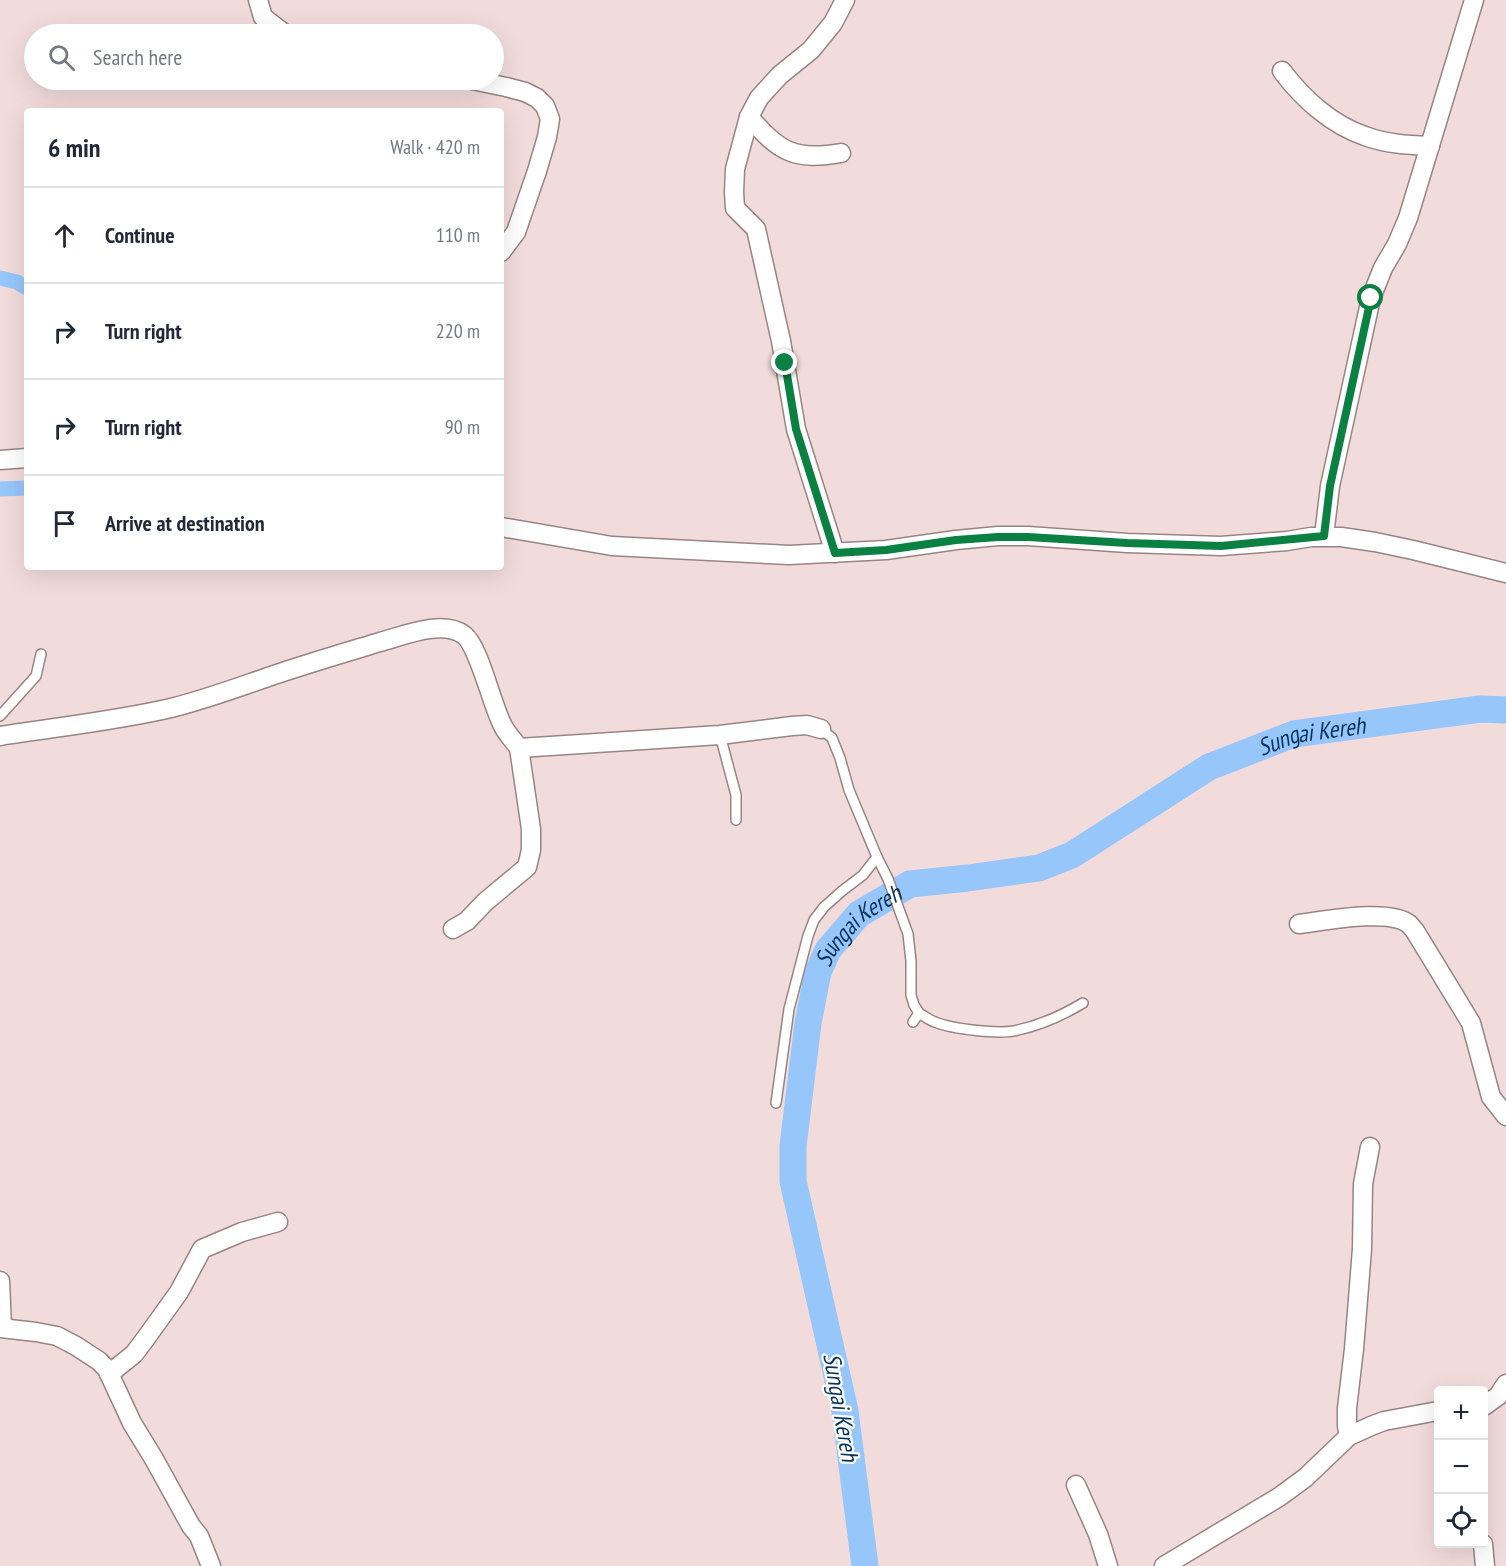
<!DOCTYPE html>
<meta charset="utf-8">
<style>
body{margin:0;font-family:"PT Sans Narrow",sans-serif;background:#f2f2f3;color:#1f2937}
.controls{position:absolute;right:18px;bottom:18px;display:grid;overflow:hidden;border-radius:6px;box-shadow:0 6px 24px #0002}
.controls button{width:54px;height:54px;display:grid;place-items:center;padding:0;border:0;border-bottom:2px solid #e0e1e3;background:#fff;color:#1f2937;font:30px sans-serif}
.stop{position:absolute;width:18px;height:18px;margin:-14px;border:4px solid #0b8043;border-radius:50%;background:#fff}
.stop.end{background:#0b8043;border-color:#fff;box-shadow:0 2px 6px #0008}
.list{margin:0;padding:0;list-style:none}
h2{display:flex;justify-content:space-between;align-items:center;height:78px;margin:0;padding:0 24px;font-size:26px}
h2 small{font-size:20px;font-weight:400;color:#747a83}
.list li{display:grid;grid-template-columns:39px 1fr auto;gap:18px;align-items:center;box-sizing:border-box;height:96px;padding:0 24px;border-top:2px solid #e0e1e3}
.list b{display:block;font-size:22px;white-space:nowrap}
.list em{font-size:20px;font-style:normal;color:#747a83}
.icon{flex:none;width:33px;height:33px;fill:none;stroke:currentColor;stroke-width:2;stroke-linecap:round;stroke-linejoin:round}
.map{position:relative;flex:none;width:1506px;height:1566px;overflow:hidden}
.search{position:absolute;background:#fff;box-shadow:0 6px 24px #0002;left:24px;top:24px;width:480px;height:66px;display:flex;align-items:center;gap:15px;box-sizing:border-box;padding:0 21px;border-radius:33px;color:#747a83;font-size:22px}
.panel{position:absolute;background:#fff;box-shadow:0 6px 24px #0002;left:24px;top:108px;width:480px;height:462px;border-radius:6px}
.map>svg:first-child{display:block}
</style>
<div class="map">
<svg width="1506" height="1566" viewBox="0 0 1506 1566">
<rect width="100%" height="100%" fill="#f2dbdb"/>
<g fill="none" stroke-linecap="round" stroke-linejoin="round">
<!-- canal -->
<g stroke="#96c6fa" stroke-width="15">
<path d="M0 278 17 282 27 288"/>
<path d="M0 489 27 488"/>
</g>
<!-- river -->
<path stroke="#96c6fa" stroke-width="27" id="s1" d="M865 1566 845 1411 793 1181V1146L808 1023 818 972 828 950 859 914 910 884 968 878 1039 868 1072 855 1209 767 1294 734 1480 709 1506 710"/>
<!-- lane casing -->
<g stroke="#998484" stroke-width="12">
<g id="lane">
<path d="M0 716 36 676 41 654"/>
<path d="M720 735 736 795V820"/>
<path d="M877 857 888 879 908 934 911 961V995L914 1005 919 1013 913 1022"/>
<path d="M919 1013C924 1016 929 1020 935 1022 952 1029 1001 1035 1018 1030 1041 1025 1063 1015 1083 1003"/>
<path d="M776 1103 789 1009 808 936 814 920 824 907 842 891 863 875 877 857 849 790 840 758 832 738 821 729"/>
</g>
</g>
<!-- street casing -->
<g stroke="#998484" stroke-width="21">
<g id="street">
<path d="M258 0 263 17 285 34"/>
<path d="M1282 71C1303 99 1332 125 1365 136 1386 144 1408 145 1430 146"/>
<path d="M472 80 506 87 525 92 537 98 545 106 550 119 547 137 537 171 516 232 501 252"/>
<path d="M749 117C780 152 794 161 841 153"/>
<path d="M0 460 27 458"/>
<path d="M501 527 612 546 789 555 886 550 956 540 998 536H1028L1127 543 1221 546 1287 541 1311 537H1341L1375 542 1413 550 1506 573"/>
<path d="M1324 536 1330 486 1371 298 1383 268 1397 244 1408 218 1474 0"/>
<path d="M835 553 796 429 781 341 756 229 735 208 734 192 735 169 749 117 759 98 780 75 811 50 833 23 845 0"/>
<path d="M0 736C57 727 115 721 171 708 208 699 244 685 280 673 313 662 347 652 380 642 403 636 442 619 464 635 479 646 492 706 503 726 507 734 514 741 519 748L720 735 792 726 807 725 821 729"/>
<path d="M1299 924C1324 921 1389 908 1409 924 1411 926 1413 929 1415 931L1471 1023 1491 1097 1506 1116"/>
<path d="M453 929 467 921 485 902 527 867 531 850V829L519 748"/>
<path d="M0 1281 2 1327"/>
<path d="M0 1328 36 1332 57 1336 76 1346 99 1361 107 1369 132 1423 154 1459 191 1526 199 1536 211 1566"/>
<path d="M109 1374 134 1354 146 1338 179 1292 202 1249 242 1232 278 1222"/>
<path d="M1484 1406 1498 1396 1506 1384"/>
<path d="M1349 1436 1347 1426V1408L1354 1349 1362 1249 1363 1184 1370 1147"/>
<path d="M1076 1485 1098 1534 1108 1566"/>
<path d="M1483 1544 1485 1566"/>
<path d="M1164 1566 1279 1497 1305 1478 1349 1436 1371 1426 1384 1421 1438 1411"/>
</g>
</g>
<!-- lane -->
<use href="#lane" stroke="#fff" stroke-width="9"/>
<!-- street -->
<use href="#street" stroke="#fff" stroke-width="18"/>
</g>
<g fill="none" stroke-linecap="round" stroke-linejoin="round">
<!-- route -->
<path stroke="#0b8043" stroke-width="8" d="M785 363 796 429 835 553 886 550 956 540 998 537H1028L1127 543 1221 546 1324 536 1330 486 1371 298"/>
</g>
<g text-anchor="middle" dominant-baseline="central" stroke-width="4.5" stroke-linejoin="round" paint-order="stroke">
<!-- water labels -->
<g font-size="24" font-style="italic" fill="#08335c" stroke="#fff">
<text stroke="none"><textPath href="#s1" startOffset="1170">Sungai Kereh</textPath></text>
<text stroke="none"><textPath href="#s1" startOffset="666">Sungai Kereh</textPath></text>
<text transform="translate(841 1407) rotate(80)">Sungai Kereh</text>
</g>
</g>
</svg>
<div class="controls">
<button>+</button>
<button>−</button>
<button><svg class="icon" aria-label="locate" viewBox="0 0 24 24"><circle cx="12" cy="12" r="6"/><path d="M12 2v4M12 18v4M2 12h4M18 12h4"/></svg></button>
</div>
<div class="stop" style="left:1371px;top:298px"></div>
<div class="stop end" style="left:785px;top:363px"></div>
<div class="search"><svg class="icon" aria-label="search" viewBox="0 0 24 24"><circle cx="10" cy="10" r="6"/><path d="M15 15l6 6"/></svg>Search here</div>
<section class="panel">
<h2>6 min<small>Walk · 420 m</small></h2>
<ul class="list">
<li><svg class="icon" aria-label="ahead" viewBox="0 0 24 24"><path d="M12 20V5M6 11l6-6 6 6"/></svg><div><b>Continue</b></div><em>110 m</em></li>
<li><svg class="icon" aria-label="right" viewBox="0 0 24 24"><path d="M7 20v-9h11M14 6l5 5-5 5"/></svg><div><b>Turn right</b></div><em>220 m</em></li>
<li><svg class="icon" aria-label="right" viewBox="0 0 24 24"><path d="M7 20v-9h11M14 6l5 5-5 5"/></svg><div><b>Turn right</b></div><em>90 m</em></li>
<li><svg class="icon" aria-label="arrive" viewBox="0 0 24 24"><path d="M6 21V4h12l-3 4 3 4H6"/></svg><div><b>Arrive at destination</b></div></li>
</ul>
</section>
</div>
